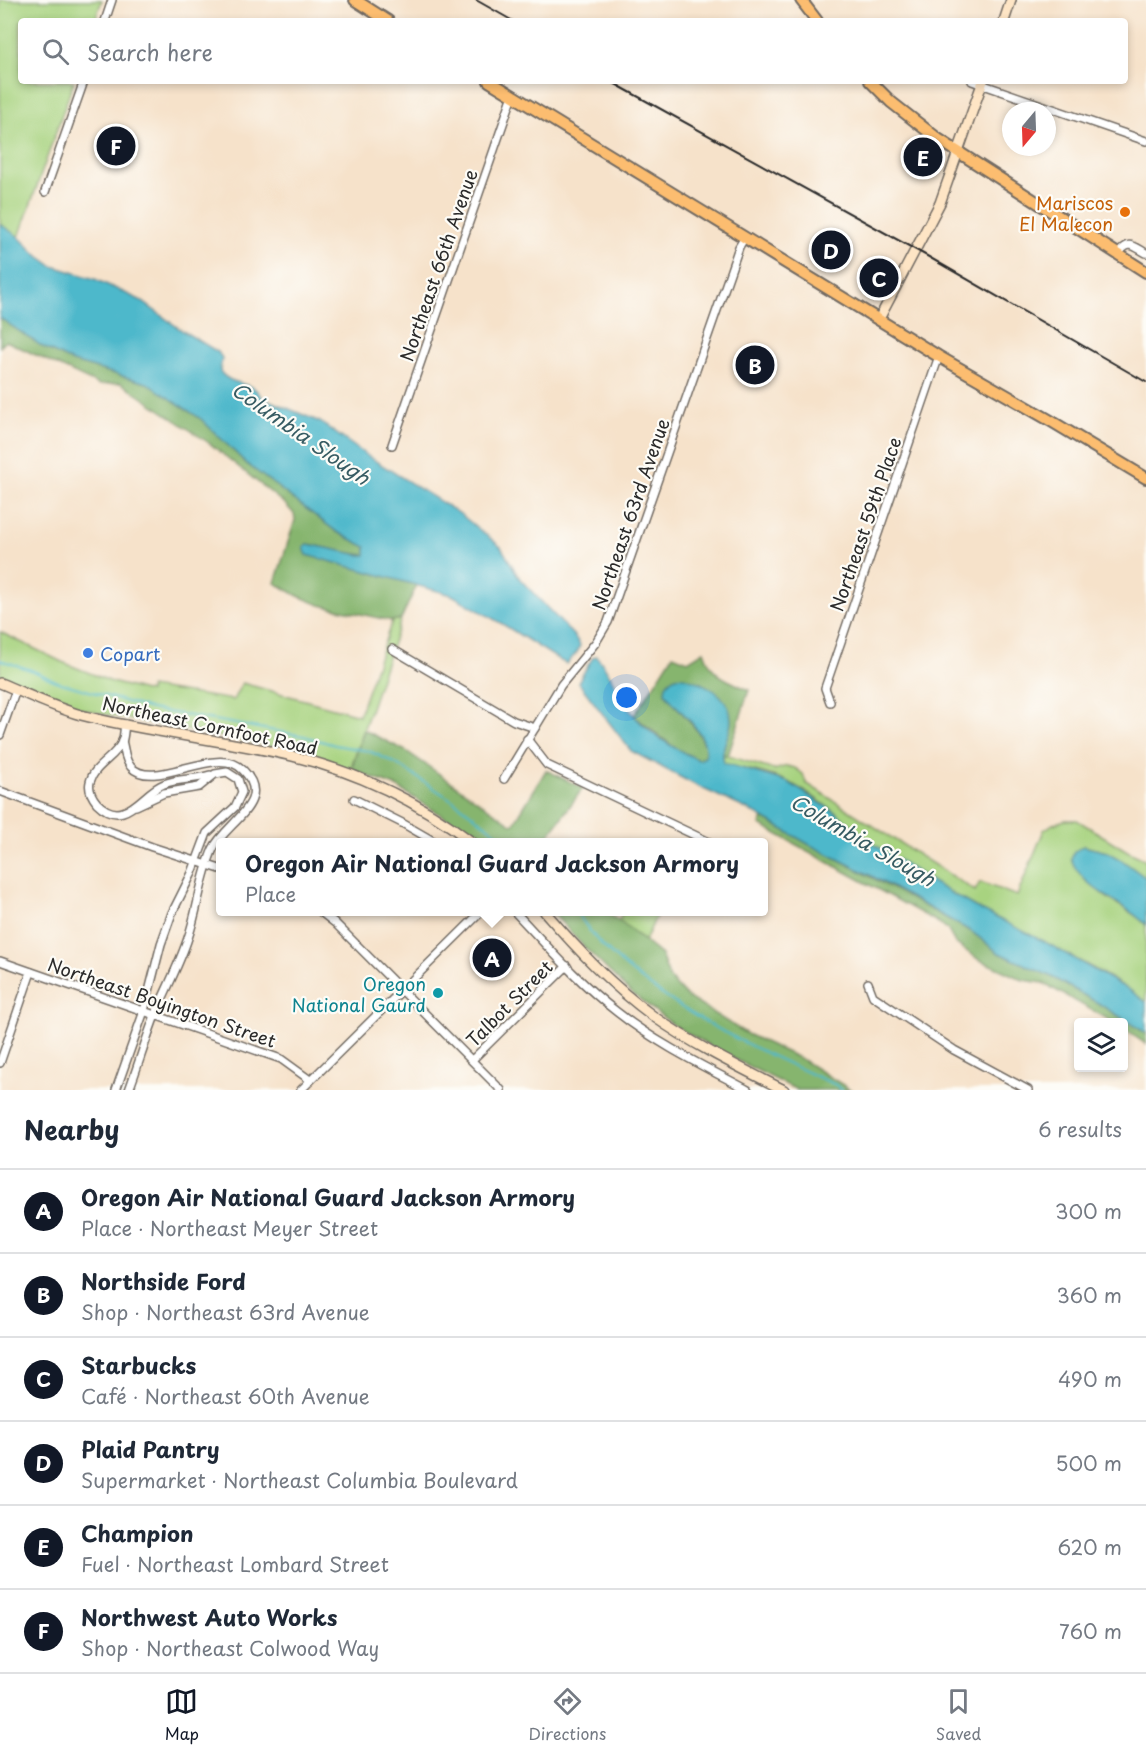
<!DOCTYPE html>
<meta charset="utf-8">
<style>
body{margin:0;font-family:"Playpen Sans",sans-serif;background:#f6f6f7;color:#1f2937}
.controls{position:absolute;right:18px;bottom:18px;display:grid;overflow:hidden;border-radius:6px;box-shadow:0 3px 9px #0003}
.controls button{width:54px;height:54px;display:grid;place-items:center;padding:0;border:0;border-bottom:2px solid #e0e1e3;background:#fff;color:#1f2937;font:30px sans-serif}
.compass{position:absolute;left:1002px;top:102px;width:54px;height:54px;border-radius:50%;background:#fff;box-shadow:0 3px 9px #0003;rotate:199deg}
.you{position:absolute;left:627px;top:698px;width:21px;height:21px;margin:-15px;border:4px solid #fff;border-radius:50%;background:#1a73e8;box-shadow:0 0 0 9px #1a73e833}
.badge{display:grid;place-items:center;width:39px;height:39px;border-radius:50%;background:#111827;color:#fff;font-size:20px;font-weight:700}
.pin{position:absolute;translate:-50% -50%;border:3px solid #fff;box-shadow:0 2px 6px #0006}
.popup{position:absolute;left:216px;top:838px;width:552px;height:78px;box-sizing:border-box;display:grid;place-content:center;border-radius:6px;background:#fff;filter:drop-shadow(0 2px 4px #0005);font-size:20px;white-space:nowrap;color:#747a83}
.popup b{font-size:22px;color:#1f2937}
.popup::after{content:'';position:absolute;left:50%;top:100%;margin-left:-12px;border:12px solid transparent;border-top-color:#fff}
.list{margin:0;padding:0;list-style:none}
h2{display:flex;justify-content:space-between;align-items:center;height:78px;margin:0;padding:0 24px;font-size:26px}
h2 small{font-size:20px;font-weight:400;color:#747a83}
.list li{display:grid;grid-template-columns:39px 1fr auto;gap:18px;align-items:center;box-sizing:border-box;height:84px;padding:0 24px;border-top:2px solid #e0e1e3}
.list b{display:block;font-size:22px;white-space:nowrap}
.list p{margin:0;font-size:20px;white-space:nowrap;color:#747a83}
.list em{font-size:20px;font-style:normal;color:#747a83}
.icon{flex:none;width:33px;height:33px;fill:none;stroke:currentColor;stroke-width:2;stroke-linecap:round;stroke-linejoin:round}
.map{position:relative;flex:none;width:1146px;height:1090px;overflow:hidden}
.search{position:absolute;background:#fff;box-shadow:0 3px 9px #0003;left:18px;right:18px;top:18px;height:66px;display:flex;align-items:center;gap:15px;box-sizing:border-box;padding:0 21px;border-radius:6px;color:#747a83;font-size:22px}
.sheet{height:582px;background:#fff}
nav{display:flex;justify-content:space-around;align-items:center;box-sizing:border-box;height:84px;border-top:2px solid #e0e1e3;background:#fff;font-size:16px;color:#747a83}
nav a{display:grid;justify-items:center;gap:3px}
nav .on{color:#111827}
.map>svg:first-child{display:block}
</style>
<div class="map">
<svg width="1146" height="1090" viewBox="0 0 1146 1090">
<rect width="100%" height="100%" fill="#fdfcf7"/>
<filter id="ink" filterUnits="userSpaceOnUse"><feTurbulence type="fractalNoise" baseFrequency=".0167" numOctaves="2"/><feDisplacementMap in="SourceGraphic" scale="12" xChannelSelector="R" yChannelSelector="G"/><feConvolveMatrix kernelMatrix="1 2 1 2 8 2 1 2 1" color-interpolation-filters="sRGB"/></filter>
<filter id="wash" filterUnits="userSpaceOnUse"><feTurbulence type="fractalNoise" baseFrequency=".008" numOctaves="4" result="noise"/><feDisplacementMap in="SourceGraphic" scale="24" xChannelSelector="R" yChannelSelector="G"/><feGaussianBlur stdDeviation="1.35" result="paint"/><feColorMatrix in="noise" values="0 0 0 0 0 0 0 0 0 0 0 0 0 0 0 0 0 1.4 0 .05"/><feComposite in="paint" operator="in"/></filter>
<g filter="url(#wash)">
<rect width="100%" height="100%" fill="#f6e2ca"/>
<!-- green -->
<g fill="#a8d380" stroke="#6a7f56" stroke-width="1.5">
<path d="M0 0H102L95 21H21V81H74L19 237 0 224Z"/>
<path d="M401 619 350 770 285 749 112 716 78 708 0 677V632L62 662 112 682 149 692 150 687 233 700 242 683 359 715 392 621Z"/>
<path d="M722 754 774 770 787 766 795 768 803 774 806 783 975 891 980 882 1017 896 1044 830 1053 824 1065 820H1077L1129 852 1146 860V878L1107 852 1083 846 1084 879 1106 897 1141 919 1146 925V1002C1094 963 1032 939 975 907 941 888 901 865 871 842 844 821 820 798 790 783 770 772 745 770 724 764Z"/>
<path d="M623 912H658L645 941 619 920Z"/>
</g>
<!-- forest -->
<g fill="#86b56e" stroke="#58704c" stroke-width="1.5">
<path d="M0 318 43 347 73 362 147 383 201 419 247 464 337 532 366 546V555L349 553 308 544 382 574 417 585 401 619 392 621 320 605 298 596 275 583 295 520 294 514 286 505 209 443 121 383 99 385 6 341 0 347Z"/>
<path d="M704 651C713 678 725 678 749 690L728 756 722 754 725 744 665 692C676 710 710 735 705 757L699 760 679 751 634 716 673 655 688 661Z"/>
<path d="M364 730 406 751 513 825 546 770 583 788 544 842H481L446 818 395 786 351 770Z"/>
<path d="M763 818 972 932 999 953 1050 976 1098 1003 1146 1033V1044L1124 1029V1023L1113 1022 1043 983 1023 980 978 959 955 943 947 929 939 923 760 825Z"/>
<path d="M552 912H605L618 920 661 955 670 979 687 997 747 1034 801 1059 851 1090H797L724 1054 675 1026 631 993 583 946Z"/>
</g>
<!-- water -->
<g fill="#4eb8cb" stroke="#3c727b" stroke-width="1.5">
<path d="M0 224 19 237 36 254 53 266 95 279 140 300 183 331 218 352 222 358 220 371C230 387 255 380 261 397L320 422 369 457 459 513 501 547 520 579 575 637 580 645 578 651 567 664 561 661 504 625 452 595 307 555 304 548 308 544 360 555H366V547L337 532 247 464 201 419 147 383 73 362 43 347 0 318Z"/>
<path d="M596 656C609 669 614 685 623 700 639 728 670 747 699 760L705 757C710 735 681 713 669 698L665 692 666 685C673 675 680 675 690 679 712 686 736 701 730 728 727 740 720 750 724 763L788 782 838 814 872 843 934 883 975 907 1047 943 1131 991 1146 1002V1033L1098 1003 1050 976 999 953 972 932 868 874 810 845 751 811 697 786 631 751 578 682 593 657Z"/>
<path d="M1083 846 1107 852 1123 861 1146 878V925C1123 900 1085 893 1071 859L1074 852Z"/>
</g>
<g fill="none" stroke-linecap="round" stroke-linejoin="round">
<!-- stream -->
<g stroke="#4eb8cb" stroke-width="2">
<path d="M0 660 31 670 58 682 151 709 304 736 335 745 369 751 395 763 461 806 508 842"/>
<path d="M576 912C584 922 592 935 601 944 667 1010 752 1048 836 1085L842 1090"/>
</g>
</g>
</g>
<g filter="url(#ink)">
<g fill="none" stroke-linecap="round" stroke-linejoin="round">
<!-- street casing -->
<g stroke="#726b63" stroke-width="10">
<g id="street">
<path d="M105 21 112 0"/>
<path d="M972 81 1146 141"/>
<path d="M45 192 84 81"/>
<path d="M1118 254C1129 240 1132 245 1146 253"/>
<path d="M392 445 513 95"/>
<path d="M392 649 514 721 535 728"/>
<path d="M830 702 825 688 939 356"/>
<path d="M125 724C124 730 124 737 122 742 115 758 94 765 90 782 88 790 92 797 97 803 125 831 142 792 164 784 178 778 195 780 210 775"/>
<path d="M0 735 16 690"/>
<path d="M527 739 547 765 709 842"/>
<path d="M122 741C125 750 124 759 131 767 154 792 217 743 243 770 275 802 225 823 213 849 200 878 198 911 187 941 179 964 168 986 158 1008 147 1035 139 1063 129 1090"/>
<path d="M504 779 561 685 596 642 608 622 739 247 745 237"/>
<path d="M0 791 152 847 220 869"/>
<path d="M354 799 402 823 435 842"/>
<path d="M321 912 335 923 501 1090"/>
<path d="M515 912C547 946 579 983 617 1012 656 1043 703 1066 748 1090"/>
<path d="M0 961 281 1059 310 1080"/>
<path d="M868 983 873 996 954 1050 1028 1090"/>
<path d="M472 1060 567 966"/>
<path d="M0 1063 31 972"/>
<path d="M116 1090 144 1011 161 944 172 913 192 873 207 833 235 807 242 792 238 779 227 772 215 774 199 787 164 793 136 806"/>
<path d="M301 1090 481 912"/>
</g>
</g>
<!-- secondary casing -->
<g stroke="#726b63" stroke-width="12">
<g id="secondary">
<path d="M1004 21 1011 0"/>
<path d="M879 319 940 203 983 81"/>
<path d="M0 683C27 694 53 707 81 715 150 733 222 739 292 756 357 772 419 802 472 842"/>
<path d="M545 912C578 950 612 986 653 1016 694 1045 739 1067 784 1090"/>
</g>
</g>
<!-- primary casing -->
<g stroke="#726b63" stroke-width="14">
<g id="primary">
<path d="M355 0 388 21"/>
<path d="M801 0 817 21"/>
<path d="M489 81 938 356 1051 421 1146 478"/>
<path d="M870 81 891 102 938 139 1146 272"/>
</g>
</g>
<!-- street -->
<use href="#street" stroke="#fff" stroke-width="7"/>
<!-- secondary -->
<use href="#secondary" stroke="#fee5c5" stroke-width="9"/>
<!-- primary -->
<use href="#primary" stroke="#fcbd6f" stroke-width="10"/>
<!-- rail -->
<g stroke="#2b2b2b" stroke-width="2">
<path d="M476 0 513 21"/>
<path d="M610 81 927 256 1146 382"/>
</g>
</g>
</g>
<!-- markers -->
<circle fill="#e8710a" stroke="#fdfcf7" stroke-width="2" cx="1125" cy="212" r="6"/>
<circle fill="#3f7fe0" stroke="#fdfcf7" stroke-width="2" cx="88" cy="653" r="6"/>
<circle fill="#0f9aa8" stroke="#fdfcf7" stroke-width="2" cx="438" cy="993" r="6"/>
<g text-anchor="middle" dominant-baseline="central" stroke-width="4.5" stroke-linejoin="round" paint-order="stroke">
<!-- food labels -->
<g font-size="18" fill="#c56008" stroke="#fdfcf7" text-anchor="end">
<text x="1113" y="202">Mariscos<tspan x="1113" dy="21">El Malecon</tspan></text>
</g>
<!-- street labels -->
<g font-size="18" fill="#2b2b2b" stroke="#fdfcf7">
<text transform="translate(438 265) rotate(-71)">Northeast 66th Avenue</text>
<text transform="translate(630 514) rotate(-71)">Northeast 63rd Avenue</text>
<text transform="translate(865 524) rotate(-71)">Northeast 59th Place</text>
<text transform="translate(210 725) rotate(12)">Northeast Cornfoot Road</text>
<text transform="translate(162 1002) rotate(19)">Northeast Boyington Street</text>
<text transform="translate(509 1003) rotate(-45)">Talbot Street</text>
</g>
<!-- shop labels -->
<g font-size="18" fill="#366cbe" stroke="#fdfcf7" text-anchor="start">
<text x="100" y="653">Copart</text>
</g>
<!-- culture labels -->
<g font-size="18" fill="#0d838f" stroke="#fdfcf7" text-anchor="end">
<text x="426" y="983">Oregon<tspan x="426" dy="21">National Gaurd</tspan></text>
</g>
<!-- water labels -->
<g font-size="20" font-style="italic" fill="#375c63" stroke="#fdfcf7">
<text transform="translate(301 433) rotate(35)">Columbia Slough</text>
<text transform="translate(863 840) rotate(30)">Columbia Slough</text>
</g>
</g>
</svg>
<div class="controls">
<button><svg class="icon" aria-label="layers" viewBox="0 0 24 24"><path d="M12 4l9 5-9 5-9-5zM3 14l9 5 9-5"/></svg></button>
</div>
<svg class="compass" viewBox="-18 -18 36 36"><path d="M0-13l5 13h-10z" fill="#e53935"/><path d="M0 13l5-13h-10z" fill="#747a83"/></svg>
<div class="you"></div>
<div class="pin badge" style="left:492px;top:958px">A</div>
<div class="popup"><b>Oregon Air National Guard Jackson Armory</b>Place</div>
<div class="pin badge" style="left:755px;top:365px">B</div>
<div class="pin badge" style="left:879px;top:278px">C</div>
<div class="pin badge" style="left:831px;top:250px">D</div>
<div class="pin badge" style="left:923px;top:157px">E</div>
<div class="pin badge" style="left:116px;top:146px">F</div>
<div class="search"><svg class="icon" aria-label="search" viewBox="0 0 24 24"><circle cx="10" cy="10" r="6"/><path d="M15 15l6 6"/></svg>Search here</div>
</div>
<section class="sheet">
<h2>Nearby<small>6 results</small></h2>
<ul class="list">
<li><span class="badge">A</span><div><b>Oregon Air National Guard Jackson Armory</b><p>Place · Northeast Meyer Street</p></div><em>300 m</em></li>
<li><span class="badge">B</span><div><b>Northside Ford</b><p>Shop · Northeast 63rd Avenue</p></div><em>360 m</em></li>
<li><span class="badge">C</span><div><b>Starbucks</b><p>Café · Northeast 60th Avenue</p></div><em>490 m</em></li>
<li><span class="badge">D</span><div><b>Plaid Pantry</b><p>Supermarket · Northeast Columbia Boulevard</p></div><em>500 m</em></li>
<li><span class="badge">E</span><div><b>Champion</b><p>Fuel · Northeast Lombard Street</p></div><em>620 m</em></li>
<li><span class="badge">F</span><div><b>Northwest Auto Works</b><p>Shop · Northeast Colwood Way</p></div><em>760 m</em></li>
</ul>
</section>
<nav>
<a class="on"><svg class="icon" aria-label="map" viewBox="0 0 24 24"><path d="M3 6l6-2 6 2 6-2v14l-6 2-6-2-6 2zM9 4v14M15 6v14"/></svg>Map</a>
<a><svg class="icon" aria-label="directions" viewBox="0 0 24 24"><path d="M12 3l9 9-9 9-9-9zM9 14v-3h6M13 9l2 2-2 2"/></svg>Directions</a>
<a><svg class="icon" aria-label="saved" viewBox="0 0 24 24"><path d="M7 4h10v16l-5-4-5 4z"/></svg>Saved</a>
</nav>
